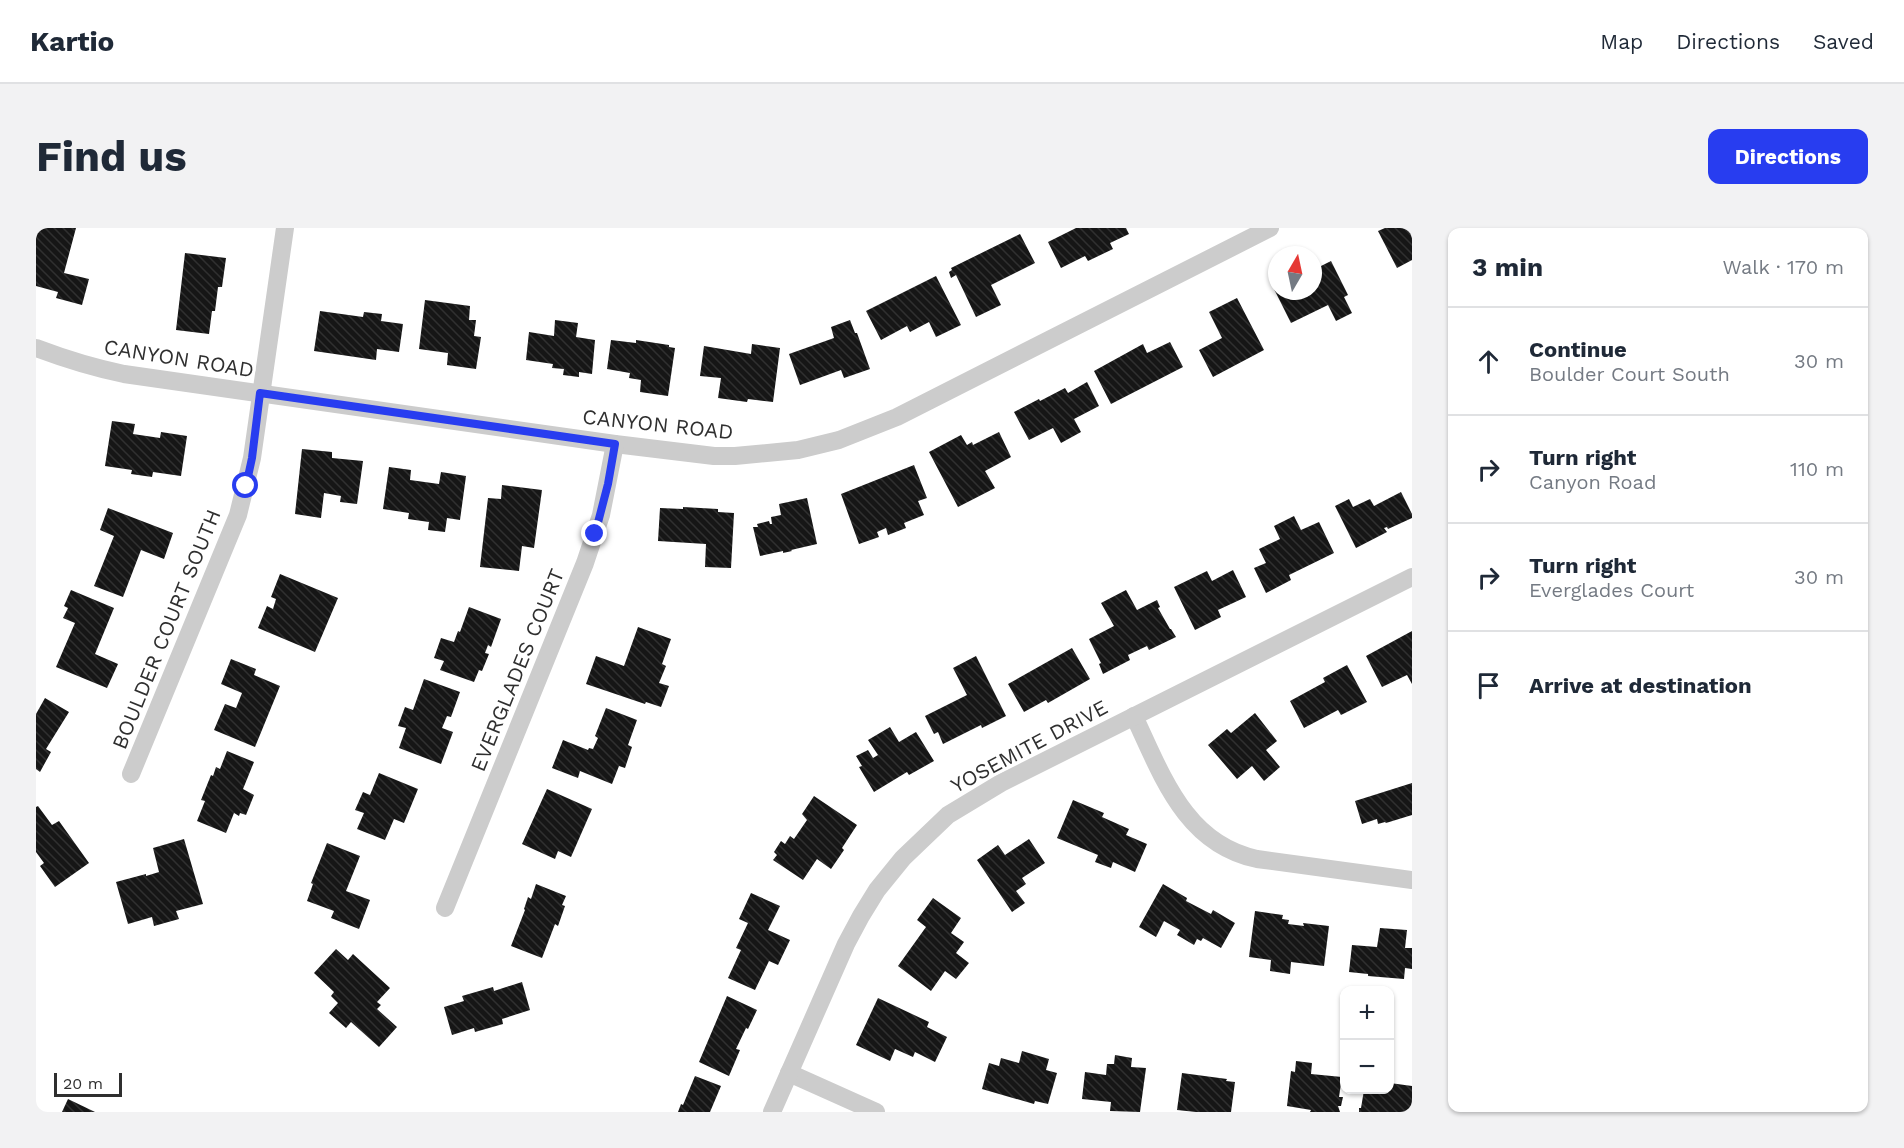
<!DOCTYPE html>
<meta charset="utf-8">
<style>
body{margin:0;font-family:"Work Sans",sans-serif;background:#f2f2f3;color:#1f2937}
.controls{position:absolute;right:18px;bottom:18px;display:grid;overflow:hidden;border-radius:12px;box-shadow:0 2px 4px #0004}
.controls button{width:54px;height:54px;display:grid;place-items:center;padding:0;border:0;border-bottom:2px solid #e0e1e3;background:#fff;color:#1f2937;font:30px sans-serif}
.compass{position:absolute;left:1232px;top:18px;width:54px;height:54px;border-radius:50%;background:#fff;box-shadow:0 2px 4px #0004;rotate:9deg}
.scale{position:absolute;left:18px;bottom:15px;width:68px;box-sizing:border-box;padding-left:6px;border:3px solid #2f2f2f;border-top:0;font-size:16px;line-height:21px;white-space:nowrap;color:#2f2f2f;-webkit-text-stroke:4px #fff;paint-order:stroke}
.stop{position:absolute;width:18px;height:18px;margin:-14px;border:4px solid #283df0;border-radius:50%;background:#fff}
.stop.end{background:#283df0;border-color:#fff;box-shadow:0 2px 6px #0008}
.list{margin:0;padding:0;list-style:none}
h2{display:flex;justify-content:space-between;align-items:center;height:78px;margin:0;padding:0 24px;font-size:26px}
h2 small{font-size:20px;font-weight:400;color:#747a83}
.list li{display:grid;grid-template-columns:39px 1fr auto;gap:18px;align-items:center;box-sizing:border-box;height:108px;padding:0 24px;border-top:2px solid #e0e1e3}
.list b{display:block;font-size:22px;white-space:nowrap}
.list p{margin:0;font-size:20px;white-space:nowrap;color:#747a83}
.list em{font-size:20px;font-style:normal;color:#747a83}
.icon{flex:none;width:33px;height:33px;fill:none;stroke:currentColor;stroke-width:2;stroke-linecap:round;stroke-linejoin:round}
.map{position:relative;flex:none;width:1376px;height:884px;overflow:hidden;border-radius:12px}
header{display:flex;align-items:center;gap:36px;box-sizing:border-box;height:84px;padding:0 30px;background:#fff;border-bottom:2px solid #e0e1e3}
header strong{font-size:28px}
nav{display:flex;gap:33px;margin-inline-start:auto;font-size:21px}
.intro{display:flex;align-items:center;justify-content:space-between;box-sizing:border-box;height:144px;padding:0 36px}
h1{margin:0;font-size:42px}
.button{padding:15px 27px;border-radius:12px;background:#283df0;color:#fff;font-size:21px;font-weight:700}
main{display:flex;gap:36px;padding:0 36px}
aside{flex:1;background:#fff;border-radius:12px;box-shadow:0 2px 4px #0004}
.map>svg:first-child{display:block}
</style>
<header>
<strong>Kartio</strong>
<nav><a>Map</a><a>Directions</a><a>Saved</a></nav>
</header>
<div class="intro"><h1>Find us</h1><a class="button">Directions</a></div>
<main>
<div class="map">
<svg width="1376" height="884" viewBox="0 0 1376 884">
<defs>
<pattern id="building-back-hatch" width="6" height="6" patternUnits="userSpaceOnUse" patternTransform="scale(1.5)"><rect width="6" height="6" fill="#161616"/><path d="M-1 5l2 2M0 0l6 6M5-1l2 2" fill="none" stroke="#303030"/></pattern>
</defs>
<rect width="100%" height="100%" fill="#fff"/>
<!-- building -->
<g fill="url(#building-back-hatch)">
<path d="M0 0H40L28 45 53 51 46 77 20 70 22 64 0 58Z"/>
<path d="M1040 0H1090L1093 6 1074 15 1077 21 1052 33 1049 28 1025 40 1012 14Z"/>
<path d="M1349 0H1376V32L1361 40 1342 3Z"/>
<path d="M984 6 999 35 955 57 965 77 940 89 920 47 915 50 913 44 916 42 915 40Z"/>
<path d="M149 25 190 30 186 59H182L179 83H176L173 106 140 102Z"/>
<path d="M1295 33 1312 67 1308 69 1316 85 1300 93 1292 77 1255 95 1236 57 1241 54V63H1277V42Z"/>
<path d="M900 48 925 97 900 109 893 94 874 104 871 98 845 112 830 83Z"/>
<path d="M1201 70 1228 122 1177 149 1163 122 1186 110 1173 84Z"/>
<path d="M389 72 434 78 433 92H440L438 108 445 109 440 141 411 137 412 125 383 121Z"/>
<path d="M284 83 327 89 328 84 346 86 345 93 367 96 363 124 341 121 340 132 278 123Z"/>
<path d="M519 92 542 95 540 109 559 112 556 146 543 144V149L527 147 528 141 516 140 517 136 490 132 493 104 518 108Z"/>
<path d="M814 92 819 105H821L834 141 808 150 805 142 764 157 753 126 798 110 795 99Z"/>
<path d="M575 112 600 115V112L633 117V119L639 120 632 168 604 164 605 152 593 150 594 145 571 141Z"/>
<path d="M1134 114 1147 139 1075 176 1058 143 1107 116 1111 125Z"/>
<path d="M716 116 744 120 737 174 712 171 711 174 682 170 685 150 664 148 668 118 715 126Z"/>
<path d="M1051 154 1063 178 1038 191 1045 204 1025 215 1017 200 993 212 978 184 1003 171 1004 173 1029 160 1032 165Z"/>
<path d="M76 193 99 196 97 206 124 210 125 204 151 208 145 248 117 244 116 249 95 246 96 242 69 238Z"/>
<path d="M963 204 975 229 949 243 959 260 922 279 893 224 925 207 931 217 936 214 937 217Z"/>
<path d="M266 221 296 224V230L327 233 321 276 304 274 305 268 288 265 285 290 259 286Z"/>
<path d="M878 237 891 270 882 273 888 287 868 295 870 300 852 307 850 300 841 304 843 309 823 316 805 266Z"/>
<path d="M353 239 375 242 374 252 403 256 405 244 430 248 424 292 411 290 409 304 392 302 393 294 372 291 373 285 347 281Z"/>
<path d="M466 257 506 262 498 320 486 318 483 343 444 339 452 270 465 271Z"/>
<path d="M1365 264 1376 286V290L1352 301 1351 299 1348 300 1351 304 1320 320 1299 278 1313 271 1317 279 1334 271 1338 278Z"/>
<path d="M771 270 781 316 755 322 756 323 747 325V323L724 328 717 299H722L721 296 733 293 734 296H736L735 289 745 287 743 276Z"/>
<path d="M647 279 682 281V284L698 285 695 340 669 339 670 316 622 313 624 280 647 281Z"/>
<path d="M72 280 137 305 128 331 105 322 87 369 58 358 78 308 64 302Z"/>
<path d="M1258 288 1265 302 1283 294 1298 325 1253 347 1255 352 1230 365 1218 340 1230 335 1223 321 1244 311 1238 298Z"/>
<path d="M1197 342 1210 369 1182 382 1185 389 1159 402 1138 359 1171 343 1176 353Z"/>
<path d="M244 346 302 370 279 424 222 400 231 378 237 381 240 371 235 369Z"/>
<path d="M35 362 78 380 59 426 82 436 71 460 20 439 39 395 27 390 32 380 28 378Z"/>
<path d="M1090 362 1101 382 1121 372 1124 379 1122 380 1134 401H1135L1140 409 1113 422 1111 418 1092 427 1094 432 1067 446 1063 436 1065 435 1053 411 1078 398 1065 375Z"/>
<path d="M433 379 465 391 455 419 452 417 449 425 453 426 446 443 443 442 438 454 404 442 408 433 398 430 405 410 418 414 422 403 424 404Z"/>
<path d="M602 399 635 411 626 436 630 438 623 455 633 458 625 479 610 474 609 476 550 456 560 428 588 438Z"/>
<path d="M1376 403V456L1371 447 1346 459 1330 428Z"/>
<path d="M1036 420 1054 451 1012 475 1010 472 988 484 972 456Z"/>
<path d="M940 428 970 488 946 500 945 497 907 516 902 504 898 506 889 488 931 467 917 440Z"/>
<path d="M195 431 220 441 218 447 244 458 219 519 178 502 189 476 200 480 206 465 185 456Z"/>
<path d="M1311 437 1331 474 1305 487 1302 482 1268 500 1254 473 1289 454 1287 450Z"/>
<path d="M388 451 424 464 415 489 411 488 406 500 417 504 405 536 363 520 370 500 362 498 369 479 377 482Z"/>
<path d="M9 470 33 484 10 521 15 524 4 544 0 541V486Z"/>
<path d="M570 480 601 492 592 517 596 519 589 540 583 538 576 556 544 543 542 550 516 540 527 512 552 522 553 520 557 521 562 510 559 508Z"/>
<path d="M1219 485 1241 513 1230 522 1244 539 1228 553 1216 538 1201 551 1172 517 1191 501 1195 505Z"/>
<path d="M854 499 863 514 880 504 898 533 873 547 871 544 838 564 823 539 826 538 820 528 832 522 837 530 842 527 832 512Z"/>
<path d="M191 523 218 534 207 561 218 567 210 587 204 585 203 588 198 585 190 605 161 593 169 573 165 572 175 547 177 548 180 539 184 541Z"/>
<path d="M343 545 382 561 368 595 358 591 349 612 321 601 328 585 319 582 327 564 334 567Z"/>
<path d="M1376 555V587L1350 595 1349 594 1342 596 1341 591 1326 596 1319 573Z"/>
<path d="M511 561 556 581 535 629 522 623 519 631 486 616Z"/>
<path d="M778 568 821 597 806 620 808 622 795 641 781 631 767 652 737 632 741 627 738 624 745 613 749 616 754 608 758 611 771 592 766 586Z"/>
<path d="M1037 572 1068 585 1066 589 1093 601 1090 607 1111 616 1099 644 1077 634 1075 640 1059 634 1062 627 1021 610Z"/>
<path d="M2 578 16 597 23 593 53 635 19 659 4 638 8 635 0 624V579Z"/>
<path d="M148 611 167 676 140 683 143 691 118 698 116 689 92 696 80 654 110 646V648L123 644 117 620Z"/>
<path d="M993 611 1009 635 986 650 990 656 980 663 989 675 976 684 941 632 962 617 969 627Z"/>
<path d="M291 615 324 628 310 663 334 672 323 701 295 690 298 683 271 673 277 656 275 655Z"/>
<path d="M500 656 530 668 526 677 529 678 522 698 519 696 506 730 475 718 489 682 488 681 492 669 495 671Z"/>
<path d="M1127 656 1151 670 1150 673 1175 686 1177 682 1199 695 1185 720 1167 710 1165 713 1161 711 1158 717 1141 707 1144 702 1128 693 1120 709 1103 699Z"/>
<path d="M715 665 744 678 732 702 754 712 742 737 733 733 719 762 692 750 705 722 700 720 712 695 703 691Z"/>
<path d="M897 670 925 690 915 705 928 714 920 725 933 735 920 751 909 743 895 763 862 738 890 699 881 692Z"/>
<path d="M1219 683 1247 687 1246 691 1253 692 1252 696 1268 698 1267 695 1293 698 1288 738 1255 734 1254 746 1234 743 1235 732 1213 729Z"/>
<path d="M1344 700 1371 702 1369 720H1376V741L1369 740 1368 751 1332 748V746L1313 744 1316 717 1341 719Z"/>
<path d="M300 721 312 732 317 726 354 760 341 774 345 777 341 781 361 799 343 819 315 794 310 800 293 785 302 775 295 768 298 764 278 745Z"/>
<path d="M486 754 494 782 466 791 467 796 439 804 438 800 416 807 408 779 428 773 426 768 457 759 458 763Z"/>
<path d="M691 768 721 782 712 801 710 800 700 821 704 822 693 848 663 834Z"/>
<path d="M842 770 893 794 891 799 911 809 899 834 879 824 877 829 859 821 854 833 820 817Z"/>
<path d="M986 823 1013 831 1010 842 1021 845 1012 876 999 873 998 876 946 861 953 835 963 838 965 830 983 835Z"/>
<path d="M1079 827 1096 830 1095 839 1110 840 1104 884 1074 883 1075 874 1046 871 1049 844 1070 847 1071 836H1078Z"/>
<path d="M1260 833 1276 835 1275 846 1306 849 1303 869H1307L1305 878H1302L1304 884H1274L1275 882 1251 878 1255 843 1259 844Z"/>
<path d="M1146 845 1191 851 1190 853 1199 854 1195 884H1160L1141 882Z"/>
<path d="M659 848 685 858 674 884H642L645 876 647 877Z"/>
<path d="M1354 855 1376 858V884H1323V880H1325L1328 862H1354Z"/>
<path d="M32 871 59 884H26Z"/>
</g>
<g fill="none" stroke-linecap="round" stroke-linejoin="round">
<!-- street -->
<g stroke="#ccc" stroke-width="18">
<path d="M0 120C29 131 58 140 88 146L579 216 678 228H699L762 222 803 212 861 189 1234 0"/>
<path d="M1098 488C1126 547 1149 616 1221 631L1376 652"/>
<path d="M95 546 202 287 216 230 249 0"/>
<path d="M409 680 549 335 565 287 579 216"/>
<path d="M753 845 840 884"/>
<path d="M736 884 810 716 825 688 841 662 867 630 912 587 965 555 1376 349"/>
</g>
</g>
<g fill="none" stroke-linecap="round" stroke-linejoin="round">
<!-- route -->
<path stroke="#283df0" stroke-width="8" d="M210 258 216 230 224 165 579 216 572 256 559 306"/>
</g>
<g text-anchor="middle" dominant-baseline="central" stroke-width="6" stroke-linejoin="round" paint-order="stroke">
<!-- street labels -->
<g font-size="21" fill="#2f2f2f" stroke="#fff">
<text transform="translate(143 130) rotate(9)">CANYON ROAD</text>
<text transform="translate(622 196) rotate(6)">CANYON ROAD</text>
<text transform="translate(130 401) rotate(-68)">BOULDER COURT SOUTH</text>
<text transform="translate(481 442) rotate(-68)">EVERGLADES COURT</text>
<text transform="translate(993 518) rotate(-28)">YOSEMITE DRIVE</text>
</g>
</g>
</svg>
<div class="controls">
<button>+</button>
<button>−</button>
</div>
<svg class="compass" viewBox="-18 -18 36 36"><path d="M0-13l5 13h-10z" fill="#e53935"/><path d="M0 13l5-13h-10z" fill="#747a83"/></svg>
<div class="scale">20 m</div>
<div class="stop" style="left:210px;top:258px"></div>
<div class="stop end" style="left:559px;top:306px"></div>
</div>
<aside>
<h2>3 min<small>Walk · 170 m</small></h2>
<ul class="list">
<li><svg class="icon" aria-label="ahead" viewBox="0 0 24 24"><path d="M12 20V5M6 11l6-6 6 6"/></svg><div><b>Continue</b><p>Boulder Court South</p></div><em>30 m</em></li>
<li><svg class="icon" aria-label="right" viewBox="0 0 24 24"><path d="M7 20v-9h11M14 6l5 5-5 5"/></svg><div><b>Turn right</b><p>Canyon Road</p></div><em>110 m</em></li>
<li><svg class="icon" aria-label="right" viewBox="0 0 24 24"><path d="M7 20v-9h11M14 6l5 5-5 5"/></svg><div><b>Turn right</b><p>Everglades Court</p></div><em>30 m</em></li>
<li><svg class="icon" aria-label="arrive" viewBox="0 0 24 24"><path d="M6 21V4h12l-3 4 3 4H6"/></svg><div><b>Arrive at destination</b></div></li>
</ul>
</aside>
</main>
